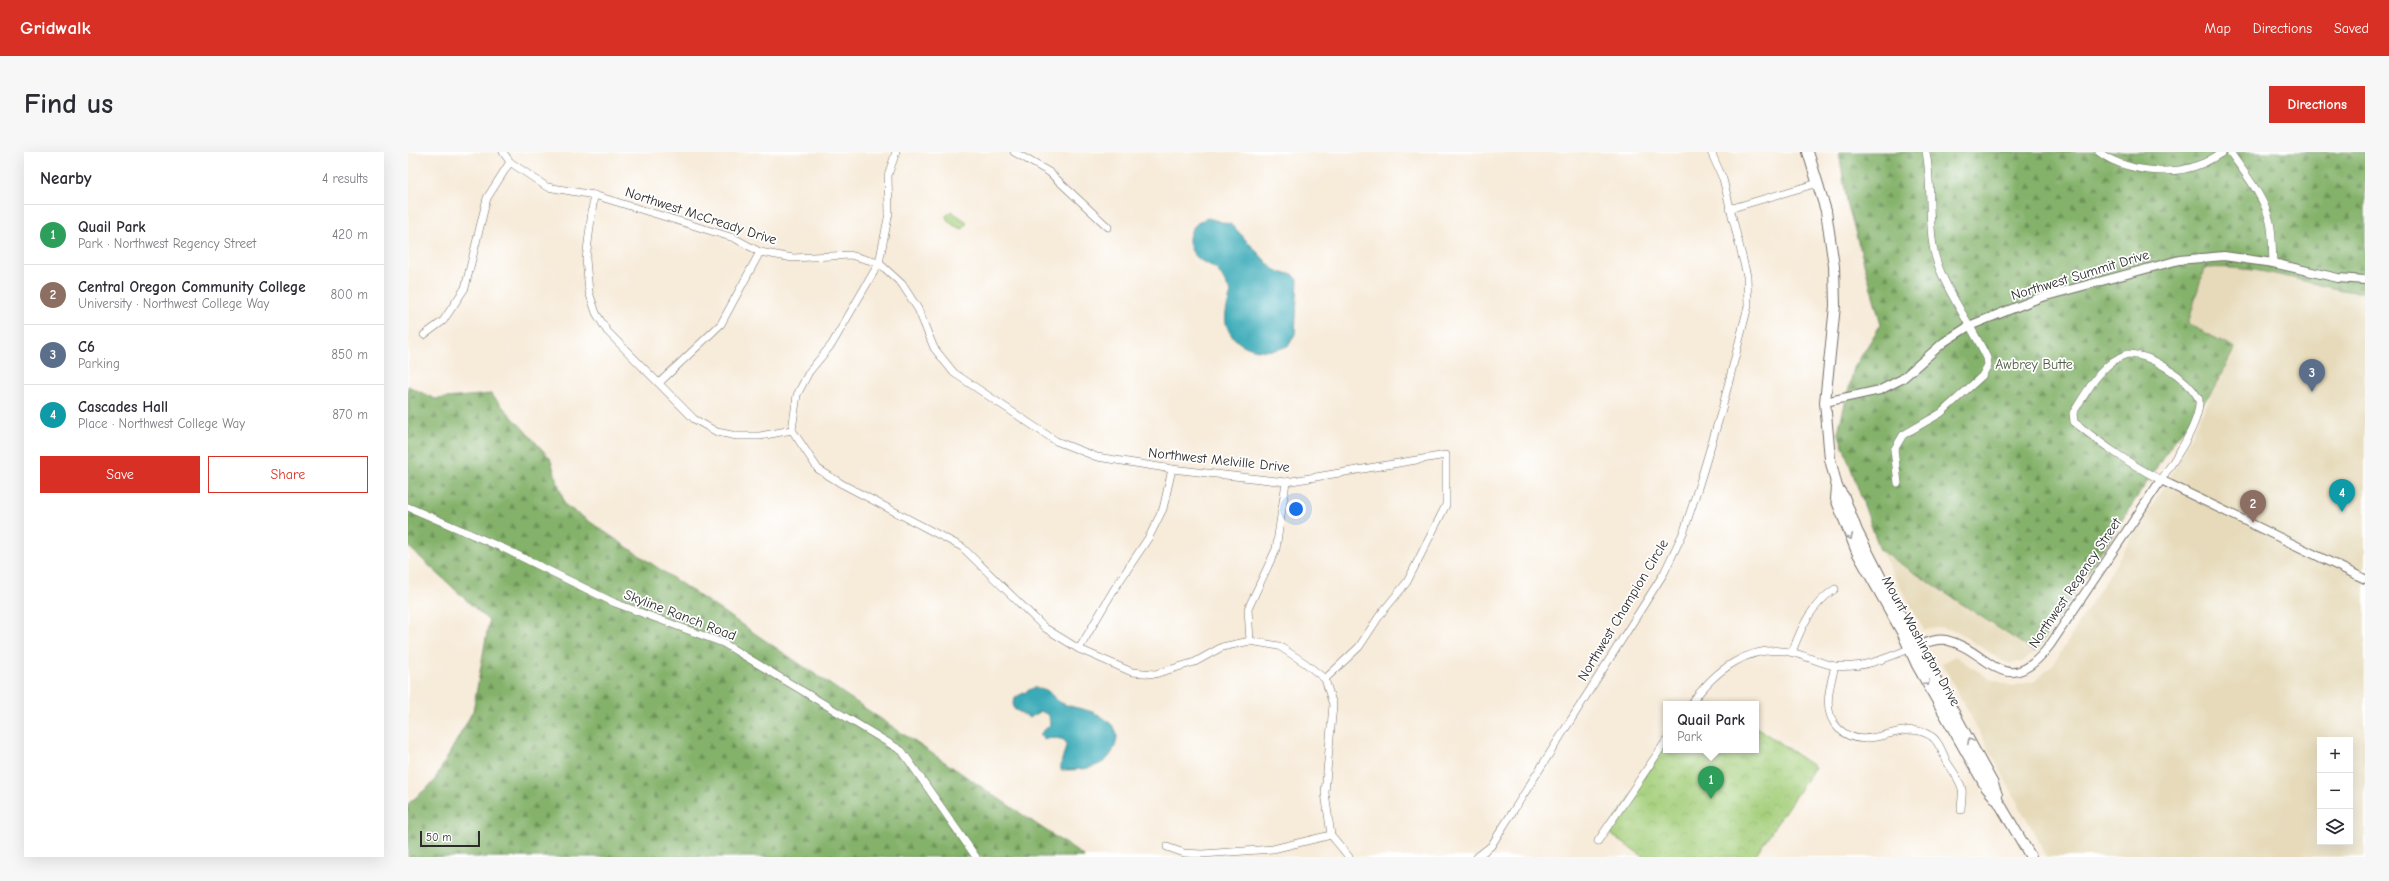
<!DOCTYPE html>
<meta charset="utf-8">
<style>
body{margin:0;font-family:"Comic Neue",sans-serif;background:#f7f7f7;color:#2b2b33}
.controls{position:absolute;right:12px;bottom:12px;display:grid;overflow:hidden;border-radius:0px;box-shadow:0 4px 16px #0002}
.controls button{width:36px;height:36px;display:grid;place-items:center;padding:0;border:0;border-bottom:1px solid #e1e1e2;background:#fff;color:#2b2b33;font:20px sans-serif}
.scale{position:absolute;left:12px;bottom:10px;width:60px;box-sizing:border-box;padding-left:4px;border:2px solid #2b2b2b;border-top:0;font-size:11px;line-height:14px;white-space:nowrap;color:#2b2b2b;-webkit-text-stroke:3px #fff;paint-order:stroke}
.you{position:absolute;left:888px;top:357px;width:14px;height:14px;margin:-10px;border:3px solid #fff;border-radius:50%;background:#1a73e8;box-shadow:0 0 0 6px #1a73e833}
.badge{display:grid;place-items:center;width:26px;height:26px;border-radius:50%;background:#d93025;color:#fff;font-size:13px;font-weight:700}
.pin{position:absolute;translate:-50% -33px;filter:drop-shadow(0 1px 2px #0008)}
.pin::after{content:'';position:absolute;top:21px;width:14px;height:12px;background:inherit;clip-path:polygon(0 0,100% 0,50% 100%)}
.popup{position:absolute;left:1255px;top:549px;width:96px;height:52px;box-sizing:border-box;display:grid;place-content:center;border-radius:0px;background:#fff;filter:drop-shadow(0 1px 3px #0005);font-size:13px;white-space:nowrap;color:#7c7c81}
.popup b{font-size:15px;color:#2b2b33}
.popup::after{content:'';position:absolute;left:50%;top:100%;margin-left:-8px;border:8px solid transparent;border-top-color:#fff}
.list{margin:0;padding:0;list-style:none}
h2{display:flex;justify-content:space-between;align-items:center;height:52px;margin:0;padding:0 16px;font-size:17px}
h2 small{font-size:13px;font-weight:400;color:#7c7c81}
.list li{display:grid;grid-template-columns:26px 1fr auto;gap:12px;align-items:center;box-sizing:border-box;height:60px;padding:0 16px;border-top:1px solid #e1e1e2}
.list b{display:block;font-size:15px;white-space:nowrap}
.list p{margin:0;font-size:13px;white-space:nowrap;color:#7c7c81}
.list em{font-size:13px;font-style:normal;color:#7c7c81}
.actions{display:flex;gap:8px;padding:12px 16px}
.actions a{flex:1;padding:9px 0;border:1px solid #d93025;border-radius:0px;text-align:center;font-size:14px;color:#d93025}
.actions .main{background:#d93025;color:#fff}
.icon{flex:none;width:22px;height:22px;fill:none;stroke:currentColor;stroke-width:2;stroke-linecap:round;stroke-linejoin:round}
.map{position:relative;flex:none;width:1957px;height:705px;overflow:hidden;border-radius:0px}
header{display:flex;align-items:center;gap:24px;box-sizing:border-box;height:56px;padding:0 20px;background:#d93025;color:#fff}
header strong{font-size:19px}
nav{display:flex;gap:22px;margin-inline-start:auto;font-size:14px}
.intro{display:flex;align-items:center;justify-content:space-between;box-sizing:border-box;height:96px;padding:0 24px}
h1{margin:0;font-size:28px}
.button{padding:10px 18px;border-radius:0px;background:#d93025;color:#fff;font-size:14px;font-weight:700}
main{display:flex;gap:24px;padding:0 24px}
aside{flex:1;background:#fff;border-radius:0px;box-shadow:0 4px 16px #0002}
.map>svg:first-child{display:block}
</style>
<header>
<strong>Gridwalk</strong>
<nav><a>Map</a><a>Directions</a><a>Saved</a></nav>
</header>
<div class="intro"><h1>Find us</h1><a class="button">Directions</a></div>
<main>
<aside>
<h2>Nearby<small>4 results</small></h2>
<ul class="list">
<li><span class="badge" style="background:#2e9e5b">1</span><div><b>Quail Park</b><p>Park · Northwest Regency Street</p></div><em>420 m</em></li>
<li><span class="badge" style="background:#8d6e63">2</span><div><b>Central Oregon Community College</b><p>University · Northwest College Way</p></div><em>800 m</em></li>
<li><span class="badge" style="background:#5c6f8a">3</span><div><b>C6</b><p>Parking</p></div><em>850 m</em></li>
<li><span class="badge" style="background:#0f9aa8">4</span><div><b>Cascades Hall</b><p>Place · Northwest College Way</p></div><em>870 m</em></li>
</ul>
<div class="actions"><a class="main">Save</a><a>Share</a></div>
</aside>
<div class="map">
<svg width="1957" height="705" viewBox="0 0 1957 705">
<defs>
<pattern id="forest-firs" width="22" height="20" patternUnits="userSpaceOnUse"><rect width="22" height="20" fill="#84b26b"/><path d="M5 1l3.5 6h-7zM16 11l3.5 6h-7z" fill="#6c9158"/></pattern>
<pattern id="park-crowns" width="20" height="18" patternUnits="userSpaceOnUse"><rect width="20" height="18" fill="#a5cf7b"/><path d="M2 6a3 3 0 1 1 6 0M12 15a3 3 0 1 1 6 0" fill="none" stroke="#8eb26a"/></pattern>
</defs>
<rect width="100%" height="100%" fill="#fff"/>
<filter id="ink" filterUnits="userSpaceOnUse"><feTurbulence type="fractalNoise" baseFrequency=".025" numOctaves="2"/><feDisplacementMap in="SourceGraphic" scale="8" xChannelSelector="R" yChannelSelector="G"/><feConvolveMatrix kernelMatrix="1 2 1 2 8 2 1 2 1" color-interpolation-filters="sRGB"/></filter>
<filter id="wash" filterUnits="userSpaceOnUse"><feTurbulence type="fractalNoise" baseFrequency=".012" numOctaves="4" result="noise"/><feDisplacementMap in="SourceGraphic" scale="16" xChannelSelector="R" yChannelSelector="G"/><feGaussianBlur stdDeviation="0.9" result="paint"/><feColorMatrix in="noise" values="0 0 0 0 0 0 0 0 0 0 0 0 0 0 0 0 0 1.4 0 .05"/><feComposite in="paint" operator="in"/></filter>
<g filter="url(#wash)">
<rect width="100%" height="100%" fill="#f7ebd9"/>
<!-- built -->
<g fill="#e6daba" fill-rule="evenodd">
<path d="M1820 115 1885 126 1929 138 1957 140V705H1639L1534 511 1547 504 1582 527 1604 534 1627 529 1645 513 1766 318 1826 197 1780 172 1796 116ZM1912 588H1942V690H1912Z"/>
<path d="M1472 398 1627 500 1614 510 1601 511 1592 508 1549 479 1532 475 1516 478Z"/>
</g>
<!-- grass -->
<path fill="#a5cf7b" stroke="#687d53" d="M543 59 559 70 555 77C548 75 539 71 538 64Z"/>
<!-- forest -->
<g fill="url(#forest-firs)" stroke="#586e4b">
<path d="M1431 0H1957V140C1931 140 1909 132 1885 126 1856 119 1826 114 1796 116L1780 172 1827 196 1805 238 1764 292 1627 500 1472 398 1430 280 1446 216 1473 172 1439 50Z"/>
<path d="M0 234 27 247 83 242 142 306 157 353 677 705H0V652L25 631 65 559 81 469 0 394Z"/>
</g>
<!-- park -->
<path fill="url(#park-crowns)" stroke="#687d53" d="M1348 575 1407 615 1346 705H1236L1199 680 1258 592V598H1348Z"/>
<!-- water -->
<g fill="#3babb8" stroke="#336b72">
<path d="M800 66 824 73 864 116 874 121 885 122 890 128 887 182 881 193C860 205 824 198 818 171 816 161 821 150 823 140 818 134 815 125 810 119 805 113 798 112 792 108 774 94 779 72 800 66Z"/>
<path d="M625 536C645 535 641 546 656 552 675 559 686 556 703 572 709 578 710 583 708 591 701 617 676 618 653 618 651 599 674 583 636 587L632 582 642 573 641 563 632 559 622 566 606 557 605 551 608 545Z"/>
</g>
</g>
<g filter="url(#ink)">
<g fill="none" stroke-linecap="round" stroke-linejoin="round">
<!-- minor casing -->
<g stroke="#726e68" stroke-width="8">
<g id="minor">
<path d="M95 0 102 10 139 35 186 43 326 86 352 100 385 106 442 103 471 111 494 132 510 157 526 196 546 221 648 289 689 305 764 317 878 330 1038 303V353L999 430 972 463 951 495 917 527"/>
<path d="M488 0 480 23 481 61 471 111 424 192 401 220 389 243 384 278 410 317 434 332 554 395 637 476 671 497 724 520 747 522 787 510 814 495 842 489 871 494 897 511 917 527 925 553 917 641 923 683 941 705"/>
<path d="M606 0 641 20 700 75"/>
<path d="M1691 0C1716 19 1764 25 1793 12 1801 9 1808 4 1815 0"/>
<path d="M1822 0C1837 22 1856 44 1862 70 1865 83 1864 97 1865 111"/>
<path d="M186 43 178 107 181 140 188 161 199 179 286 267 309 280 329 284H352L384 278"/>
<path d="M1321 57 1410 31"/>
<path d="M16 183 35 169 57 136 79 46 102 10"/>
<path d="M1719 202C1744 202 1779 226 1791 247 1793 271 1766 308 1753 328 1721 312 1694 292 1666 270L1665 261C1680 238 1693 211 1719 202Z"/>
<path d="M251 231 313 172 352 100"/>
<path d="M1490 331 1486 298 1495 283 1533 261 1574 224 1580 213 1579 206C1564 173 1530 129 1525 94 1520 63 1524 31 1518 0"/>
<path d="M0 355 97 397 207 451 315 491 494 599 568 705"/>
<path d="M842 489 840 457 868 397 878 330"/>
<path d="M671 497 705 439 741 385 755 357 764 317"/>
<path d="M1384 500C1394 474 1403 453 1427 437"/>
<path d="M1427 514C1422 534 1413 560 1431 577 1460 604 1493 564 1523 584 1531 589 1535 602 1539 610 1544 618 1552 628 1554 637 1555 643 1553 652 1553 658"/>
<path d="M1283 552C1306 519 1342 490 1386 501 1399 504 1413 512 1427 514 1452 517 1477 507 1501 497"/>
<path d="M1190 689 1258 589"/>
<path d="M759 695 776 701 794 702 865 697 923 683"/>
<path d="M1069 705 1083 694 1256 421 1276 379 1291 333 1314 257 1340 154 1339 124 1315 27 1303 0"/>
</g>
</g>
<!-- tertiary casing -->
<g stroke="#726e68" stroke-width="10">
<g id="tertiary">
<path d="M1417 250 1472 238 1494 227 1536 190 1561 174 1631 146 1771 108 1816 104 1865 111 1930 126 1957 128"/>
<path d="M1505 495C1515 492 1527 486 1538 488 1582 498 1597 552 1642 493L1753 328 1957 427"/>
</g>
</g>
<!-- secondary casing -->
<g stroke="#726e68" stroke-width="12">
<g id="secondary">
<path d="M1400 0 1418 59 1426 114 1427 154 1417 250 1422 307 1429 335 1428 347 1449 400 1494 480 1509 513 1578 635 1590 649 1623 705"/>
<path d="M1429 335 1436 345 1449 379 1484 448 1585 632 1589 643"/>
</g>
</g>
<!-- minor -->
<use href="#minor" stroke="#fff" stroke-width="7"/>
<!-- tertiary -->
<use href="#tertiary" stroke="#fff" stroke-width="8"/>
<!-- secondary -->
<use href="#secondary" stroke="#fff" stroke-width="10"/>
</g>
<!-- one-way arrows -->
<defs><path id="oneway-chevron" d="M-2-3.5L2.5 0L-2 3.5" fill="none" stroke-width="1.6" stroke-linecap="round" stroke-linejoin="round"/></defs>
<g stroke="#a0a0a0">
<use href="#oneway-chevron" transform="translate(1442 385) rotate(67)"/>
<use href="#oneway-chevron" transform="translate(1519 531) rotate(60)"/>
<use href="#oneway-chevron" transform="translate(1562 589) rotate(-118)"/>
</g>
</g>
<g text-anchor="middle" dominant-baseline="central" stroke-width="3.5" stroke-linejoin="round" paint-order="stroke">
<!-- street labels -->
<g font-size="14" fill="#2b2b2b" stroke="#fff">
<text transform="translate(293 64) rotate(18)">Northwest McCready Drive</text>
<text transform="translate(1672 123) rotate(-17)">Northwest Summit Drive</text>
<text transform="translate(811 308) rotate(6)">Northwest Melville Drive</text>
<text transform="translate(1667 431) rotate(-56)">Northwest Regency Street</text>
<text transform="translate(1215 458) rotate(-59)">Northwest Champion Circle</text>
<text transform="translate(272 463) rotate(21)">Skyline Ranch Road</text>
<text transform="translate(1513 489) rotate(61)">Mount Washington Drive</text>
</g>
<!-- park labels -->
<g font-size="14" fill="#505c43" stroke="#fff">
<text x="1626" y="212">Awbrey Butte</text>
</g>
</g>
</svg>
<div class="controls">
<button>+</button>
<button>−</button>
<button><svg class="icon" aria-label="layers" viewBox="0 0 24 24"><path d="M12 4l9 5-9 5-9-5zM3 14l9 5 9-5"/></svg></button>
</div>
<div class="scale">50 m</div>
<div class="you"></div>
<div class="pin badge" style="left:1303px;top:647px;background:#2e9e5b">1</div>
<div class="popup"><b>Quail Park</b>Park</div>
<div class="pin badge" style="left:1845px;top:371px;background:#8d6e63">2</div>
<div class="pin badge" style="left:1904px;top:240px;background:#5c6f8a">3</div>
<div class="pin badge" style="left:1934px;top:360px;background:#0f9aa8">4</div>
</div>
</main>
